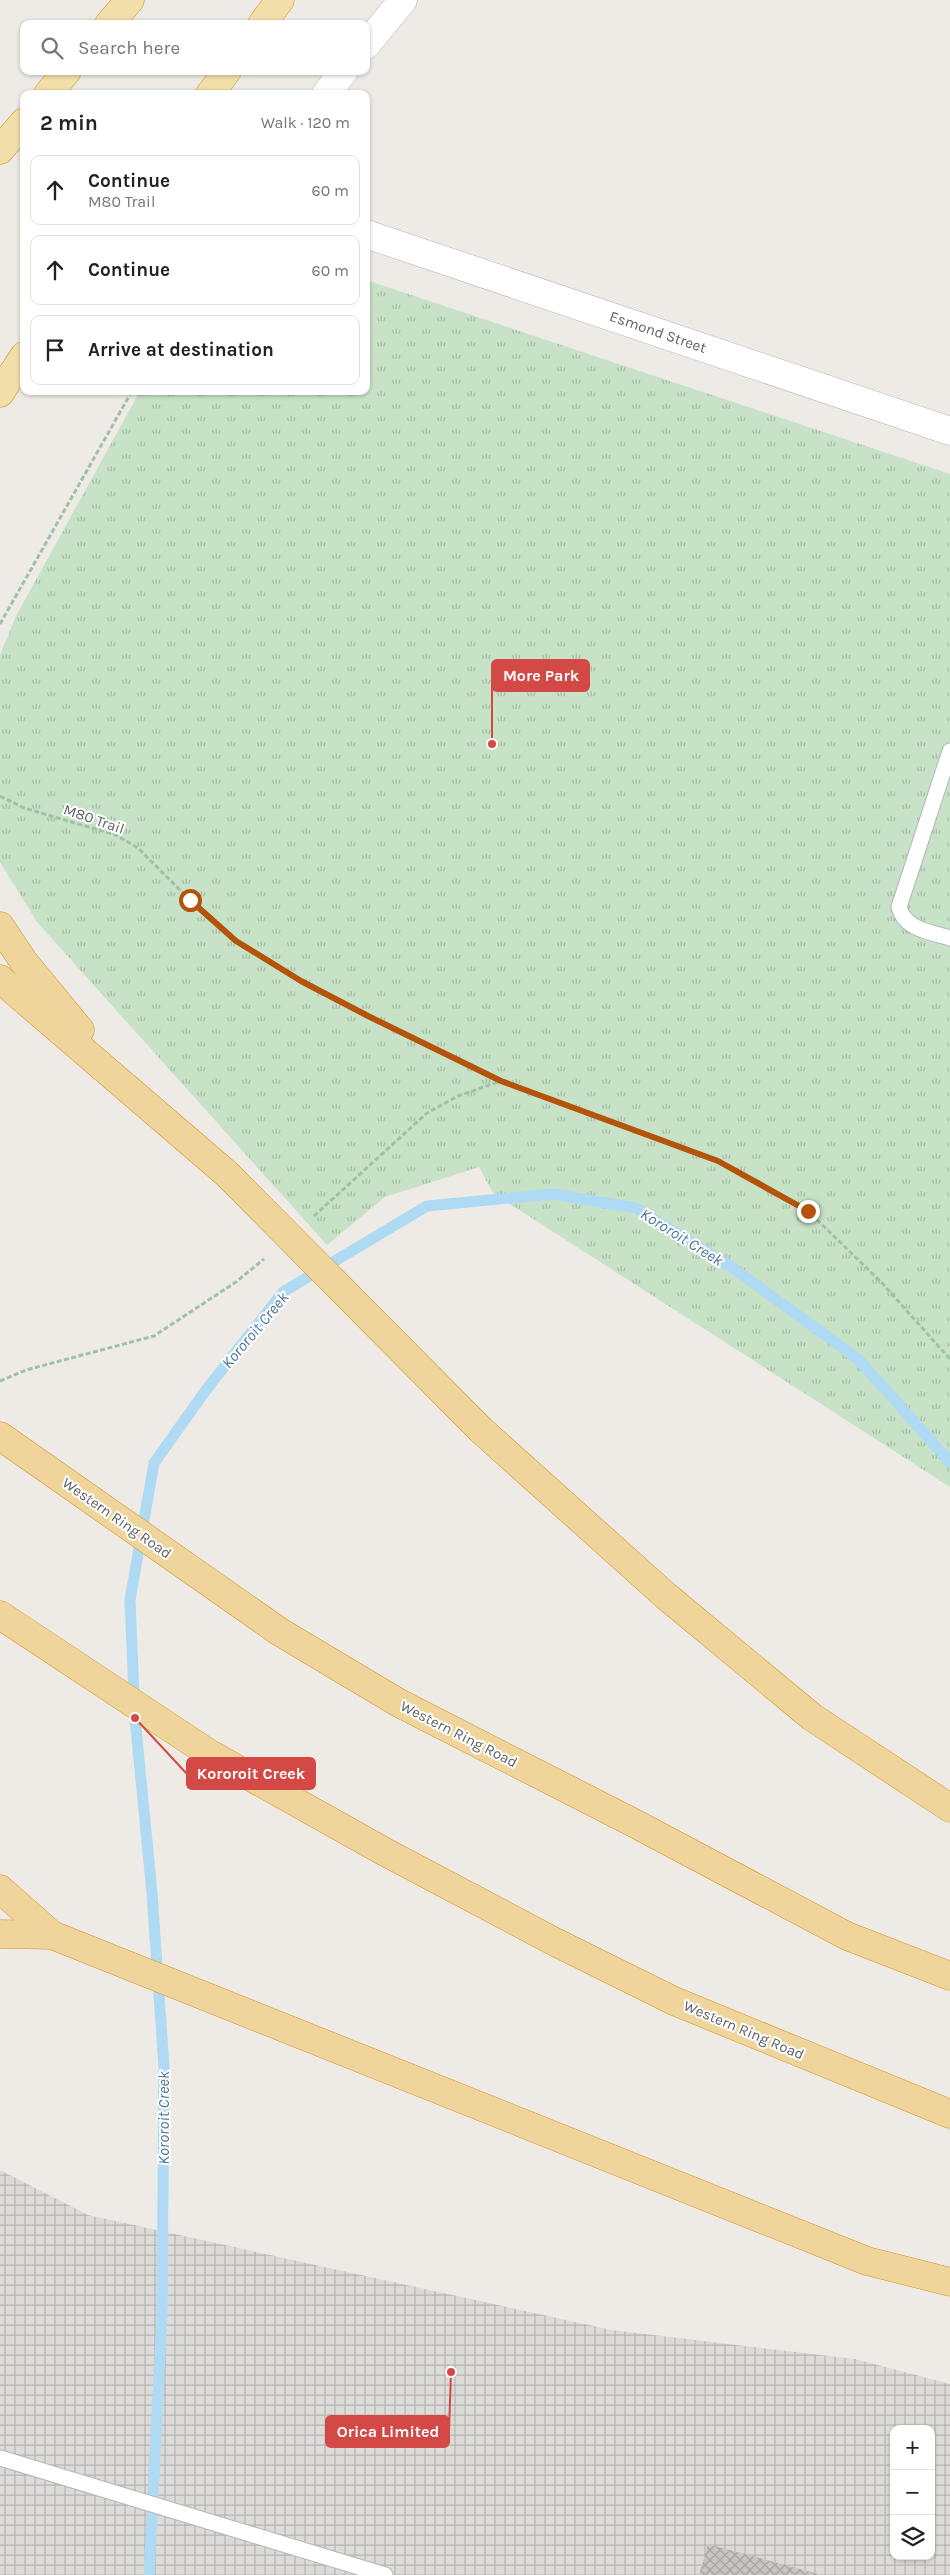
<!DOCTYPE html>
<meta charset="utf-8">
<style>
body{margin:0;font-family:Karla,sans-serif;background:#f2f2f2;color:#222}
.controls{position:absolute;right:15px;bottom:15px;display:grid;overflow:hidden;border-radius:10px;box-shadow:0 1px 4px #0004}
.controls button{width:45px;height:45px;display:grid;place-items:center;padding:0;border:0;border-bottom:1px solid #e0e0e0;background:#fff;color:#222;font:25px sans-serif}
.stop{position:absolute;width:15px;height:15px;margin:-11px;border:4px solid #b45309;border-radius:50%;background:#fff}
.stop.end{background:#b45309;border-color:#fff;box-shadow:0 1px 5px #0008}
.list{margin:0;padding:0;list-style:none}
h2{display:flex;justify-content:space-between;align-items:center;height:65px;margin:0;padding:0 20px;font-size:21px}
h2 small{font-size:16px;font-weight:400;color:#767676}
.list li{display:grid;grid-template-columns:32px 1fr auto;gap:15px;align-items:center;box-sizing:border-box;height:70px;margin:0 10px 10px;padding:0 10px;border:1px solid #e0e0e0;border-radius:10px}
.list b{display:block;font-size:19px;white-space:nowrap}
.list p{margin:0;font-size:16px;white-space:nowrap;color:#767676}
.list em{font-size:16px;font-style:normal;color:#767676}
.icon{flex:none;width:28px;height:28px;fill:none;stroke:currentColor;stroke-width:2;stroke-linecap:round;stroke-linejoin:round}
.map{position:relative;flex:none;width:950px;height:2575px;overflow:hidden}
.search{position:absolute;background:#fff;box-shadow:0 1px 4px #0004;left:20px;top:20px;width:350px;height:55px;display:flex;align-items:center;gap:12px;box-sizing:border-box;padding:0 18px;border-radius:10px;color:#767676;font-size:19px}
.panel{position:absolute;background:#fff;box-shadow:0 1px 4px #0004;left:20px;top:90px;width:350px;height:305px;border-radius:10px}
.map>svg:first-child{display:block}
</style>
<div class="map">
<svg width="950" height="2575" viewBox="0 0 950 2575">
<defs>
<pattern id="industrial-grid" width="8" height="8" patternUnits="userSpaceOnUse" patternTransform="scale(1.25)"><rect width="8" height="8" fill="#dddbd8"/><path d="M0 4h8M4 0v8" fill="none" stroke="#b6b5b3"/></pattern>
<pattern id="park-tufts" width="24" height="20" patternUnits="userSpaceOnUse" patternTransform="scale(1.25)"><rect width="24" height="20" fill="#c7e2c6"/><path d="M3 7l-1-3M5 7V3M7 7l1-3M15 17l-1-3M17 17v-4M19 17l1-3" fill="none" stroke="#a5bba4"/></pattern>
<pattern id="building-cross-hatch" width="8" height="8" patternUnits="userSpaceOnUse" patternTransform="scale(1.25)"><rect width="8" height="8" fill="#c9c6c2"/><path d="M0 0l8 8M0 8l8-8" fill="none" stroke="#a6a4a1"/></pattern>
</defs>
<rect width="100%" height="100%" fill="#eeebe6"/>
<!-- industrial -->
<path fill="url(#industrial-grid)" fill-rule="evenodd" d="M0 2170 88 2215 612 2330 855 2359 950 2384V2575H0ZM894 2429H931V2556H894Z"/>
<!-- park -->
<path fill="url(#park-tufts)" d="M366 280 950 474V1487L493 1193 479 1167 385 1197 327 1245 37 922 0 862V655L16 616 140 391H366Z"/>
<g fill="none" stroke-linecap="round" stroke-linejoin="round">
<!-- stream -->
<path stroke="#afdaf4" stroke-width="11" d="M149 2575 162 2316 164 2067 152 1893 135 1718 130 1600 154 1463 206 1390 283 1292 427 1206 553 1194 636 1208 733 1268 858 1359 950 1462"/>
</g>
<!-- building -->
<path fill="url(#building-cross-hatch)" d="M708 2544 818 2574V2575H699Z"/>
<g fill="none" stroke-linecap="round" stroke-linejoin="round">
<!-- service casing -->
<g stroke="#b3b6b9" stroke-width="17">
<g id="service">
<path d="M950 751 899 907C904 929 930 932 950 938"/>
<path d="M0 2458 385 2575"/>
</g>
</g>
<!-- minor casing -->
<g stroke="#b3b6b9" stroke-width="29">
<g id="minor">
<path d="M366 45 403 0"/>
<path d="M326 94 344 71"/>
<path d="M366 234 950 431"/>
</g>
</g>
<!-- trunk casing -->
<g stroke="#d6921e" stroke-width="29">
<g id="trunk">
<path d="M109 24 130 0"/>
<path d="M262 24 280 0"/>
<path d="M48 94 67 71"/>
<path d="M210 94 227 71"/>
<path d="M0 150 24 122"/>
<path d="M0 393 24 356"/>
</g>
</g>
<!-- motorway casing -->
<g stroke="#d6921e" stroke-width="29">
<g id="motorway">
<path d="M0 926 24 962 80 1030"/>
<path d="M0 979 227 1174"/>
<path d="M481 1430 666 1596 812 1717 950 1808"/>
<path d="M0 1436 280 1632 399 1703 632 1822 847 1936 950 1976"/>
<path d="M0 1615 210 1754 385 1852 555 1942 674 2001 950 2114"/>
<path d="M0 1889 52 1935 867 2261 950 2282"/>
<path d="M0 1934 52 1935"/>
</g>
</g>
<!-- path -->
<g stroke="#9fc2a7" stroke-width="3" stroke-dasharray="5 2.5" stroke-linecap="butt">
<path d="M0 624 132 391"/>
<path d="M0 796 24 808 116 835 138 848 211 921 236 941 301 981 368 1017 501 1081 717 1161 808 1211 881 1282 950 1359"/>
<path d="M314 1216 427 1113 458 1096 501 1081"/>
<path d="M0 1381 26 1370 154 1336 236 1282 264 1259"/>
</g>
<!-- service -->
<use href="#service" stroke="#fff" stroke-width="15"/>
<!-- minor -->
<use href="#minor" stroke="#fff" stroke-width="28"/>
<!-- trunk -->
<use href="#trunk" stroke="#f2dea8" stroke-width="28"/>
<!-- motorway -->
<use href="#motorway" stroke="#efd59b" stroke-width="28"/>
<!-- motorway-bridge casing -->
<g stroke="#d6921e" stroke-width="29" stroke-linecap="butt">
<path id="motorway-bridge" d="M227 1174 481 1430"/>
</g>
<!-- motorway-bridge -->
<use href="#motorway-bridge" stroke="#efd59b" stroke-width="28"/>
</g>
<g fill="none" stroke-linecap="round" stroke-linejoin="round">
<!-- route -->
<path stroke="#b45309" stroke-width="6" d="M190 900 236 941 301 981 368 1016 501 1081 718 1161 808 1211"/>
</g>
<g text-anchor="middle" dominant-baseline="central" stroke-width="4" stroke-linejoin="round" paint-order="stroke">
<!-- street labels -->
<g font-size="15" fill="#5d6164" stroke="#fff">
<text transform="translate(658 332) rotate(19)">Esmond Street</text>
<text transform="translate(94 819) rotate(19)">M80 Trail</text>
<text transform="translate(117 1518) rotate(35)">Western Ring Road</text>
<text transform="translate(459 1734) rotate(27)">Western Ring Road</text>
<text transform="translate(744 2030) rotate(23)">Western Ring Road</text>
</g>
<!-- water labels -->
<g font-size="16" font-style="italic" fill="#4b779c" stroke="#fff">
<text transform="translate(682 1237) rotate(32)">Kororoit Creek</text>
<text transform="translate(255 1330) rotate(-50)">Kororoit Creek</text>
<text transform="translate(163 2118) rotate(-90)">Kororoit Creek</text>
</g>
</g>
<!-- callouts -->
<path fill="none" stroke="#d34946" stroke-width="2" d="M492 744L492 675M135 1718L187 1774M451 2372L449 2431"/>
<g fill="#d34946" stroke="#fff" stroke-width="2">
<circle cx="492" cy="744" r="5"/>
<circle cx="135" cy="1718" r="5"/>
<circle cx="451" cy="2372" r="5"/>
</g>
<g fill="#d34946" stroke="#d34946" stroke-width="2">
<rect x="492" y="660" width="97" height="31" rx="5"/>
<rect x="187" y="1758" width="128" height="31" rx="5"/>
<rect x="326" y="2416" width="123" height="31" rx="5"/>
</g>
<g font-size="16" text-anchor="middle" font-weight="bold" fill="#fff">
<text x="541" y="681">More Park</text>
<text x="251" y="1779">Kororoit Creek</text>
<text x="388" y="2437">Orica Limited</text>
</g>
</svg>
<div class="controls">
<button>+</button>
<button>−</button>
<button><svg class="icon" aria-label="layers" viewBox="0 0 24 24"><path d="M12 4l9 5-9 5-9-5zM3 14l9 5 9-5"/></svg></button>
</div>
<div class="stop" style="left:190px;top:900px"></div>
<div class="stop end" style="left:808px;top:1211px"></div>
<div class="search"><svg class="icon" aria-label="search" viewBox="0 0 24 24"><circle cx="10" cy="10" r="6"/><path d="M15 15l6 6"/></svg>Search here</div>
<section class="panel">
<h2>2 min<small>Walk · 120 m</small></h2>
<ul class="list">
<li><svg class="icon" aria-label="ahead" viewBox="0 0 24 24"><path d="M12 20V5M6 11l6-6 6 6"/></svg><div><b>Continue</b><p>M80 Trail</p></div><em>60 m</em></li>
<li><svg class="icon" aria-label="ahead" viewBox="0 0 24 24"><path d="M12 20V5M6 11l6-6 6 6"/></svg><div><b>Continue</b></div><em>60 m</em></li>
<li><svg class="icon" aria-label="arrive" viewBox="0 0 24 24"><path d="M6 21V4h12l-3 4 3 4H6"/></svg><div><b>Arrive at destination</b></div></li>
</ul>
</section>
</div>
